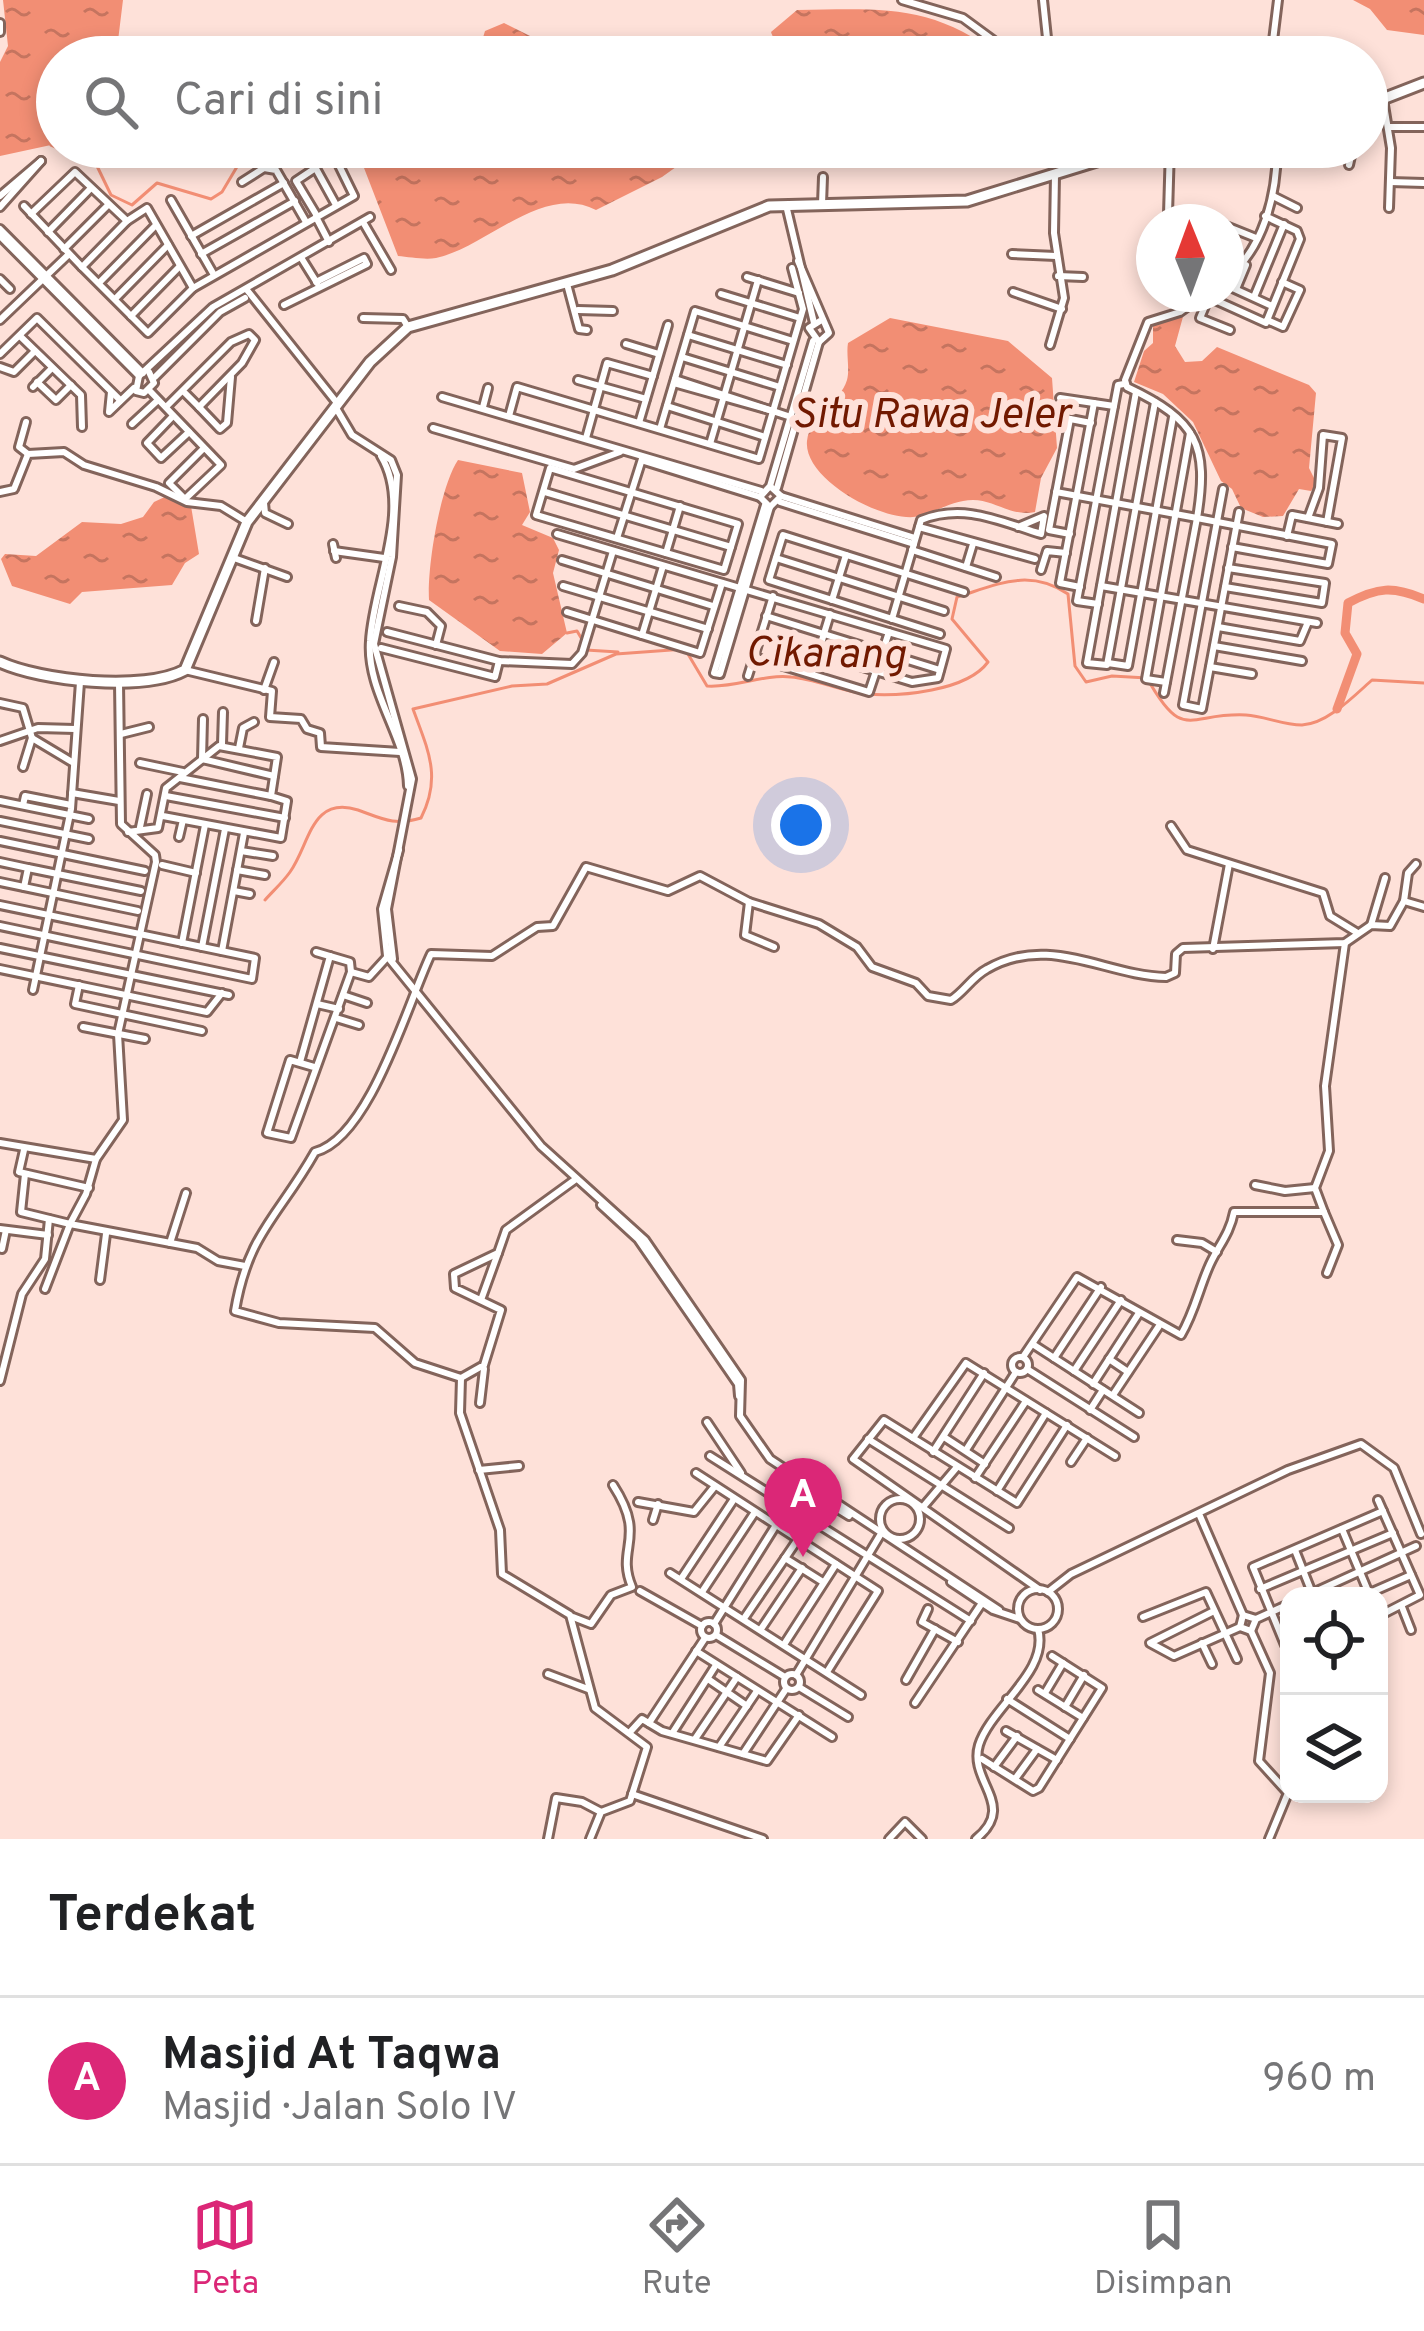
<!DOCTYPE html>
<html lang="id">
<meta charset="utf-8">
<style>
body{margin:0;font-family:Overpass,sans-serif;background:#f2f2f2;color:#202124}
.controls{position:absolute;right:36px;bottom:36px;display:grid;overflow:hidden;border-radius:24px;box-shadow:0 6px 18px #0003}
.controls button{width:108px;height:108px;display:grid;place-items:center;padding:0;border:0;border-bottom:3px solid #e0e0e0;background:#fff;color:#202124;font:60px sans-serif}
.compass{position:absolute;left:1136px;top:204px;width:108px;height:108px;border-radius:50%;background:#fff;box-shadow:0 6px 18px #0003;rotate:359deg}
.you{position:absolute;left:801px;top:825px;width:42px;height:42px;margin:-30px;border:9px solid #fff;border-radius:50%;background:#1a73e8;box-shadow:0 0 0 18px #1a73e833}
.badge{display:grid;place-items:center;width:78px;height:78px;border-radius:50%;background:#db2777;color:#fff;font-size:39px;font-weight:700}
.pin{position:absolute;translate:-50% -99px;filter:drop-shadow(0 3px 6px #0008)}
.pin::after{content:'';position:absolute;top:63px;width:42px;height:36px;background:inherit;clip-path:polygon(0 0,100% 0,50% 100%)}
.list{margin:0;padding:0;list-style:none}
h2{display:flex;justify-content:space-between;align-items:center;height:156px;margin:0;padding:0 48px;font-size:51px}
h2 small{font-size:39px;font-weight:400;color:#757577}
.list li{display:grid;grid-template-columns:78px 1fr auto;gap:36px;align-items:center;box-sizing:border-box;height:168px;padding:0 48px;border-top:3px solid #e0e0e0}
.list b{display:block;font-size:45px;white-space:nowrap}
.list p{margin:0;font-size:39px;white-space:nowrap;color:#757577}
.list em{font-size:39px;font-style:normal;color:#757577}
.icon{flex:none;width:66px;height:66px;fill:none;stroke:currentColor;stroke-width:2;stroke-linecap:round;stroke-linejoin:round}
.map{position:relative;flex:none;width:1424px;height:1839px;overflow:hidden}
.search{position:absolute;background:#fff;box-shadow:0 6px 18px #0003;left:36px;right:36px;top:36px;height:132px;display:flex;align-items:center;gap:30px;box-sizing:border-box;padding:0 42px;border-radius:66px;color:#757577;font-size:45px}
.sheet{height:324px;background:#fff}
nav{display:flex;justify-content:space-around;align-items:center;box-sizing:border-box;height:168px;border-top:3px solid #e0e0e0;background:#fff;font-size:33px;color:#757577}
nav a{display:grid;justify-items:center;gap:6px}
nav .on{color:#db2777}
.map>svg:first-child{display:block}
</style>
<div class="map">
<svg width="1424" height="1839" viewBox="0 0 1424 1839">
<defs>
<pattern id="water-ripples" width="26" height="14" patternUnits="userSpaceOnUse" patternTransform="scale(3)"><rect width="26" height="14" fill="#f28e74"/><path d="M2 4q2-2 4 0t4 0M15 11q2-2 4 0t4 0" fill="none" stroke="#c5745f"/></pattern>
</defs>
<rect width="100%" height="100%" fill="#fee1d9"/>
<!-- water -->
<g fill="url(#water-ripples)">
<path d="M3 0H123L116 57H57V135L51 145 0 156V62L8 46Z"/>
<path d="M1353 0H1424V35L1387 30 1370 9Z"/>
<path d="M797 10C880 9 933 3 1001 57H803L776 45 771 32Z"/>
<path d="M504 23 552 47 587 42 619 53 662 45 670 57H477L485 31Z"/>
<path d="M382 147 413 149 704 147 662 177 596 210C543 182 486 248 436 258 425 260 409 257 398 256L359 155Z"/>
<path d="M1184 313 1175 346 1185 362 1202 361 1217 347 1309 385 1316 393 1309 468 1317 484 1311 491 1299 489 1283 516 1263 517 1241 508 1232 489 1221 481 1193 422 1163 394 1134 382 1144 351 1153 343V324Z"/>
<path d="M890 318 1008 341 1052 378 1057 448 1041 478 1035 512C1011 517 995 500 973 500 953 500 938 511 920 516 887 525 803 480 807 441 810 415 840 403 847 380 850 370 846 354 848 343Z"/>
<path d="M458 460 522 473 530 512 522 525 553 538 559 550 553 573 567 633 542 654 500 651 429 600C427 567 440 487 458 460Z"/>
<path d="M171 494 191 506 199 554 185 563 172 585 82 592 70 604 12 586 1 559 5 554 36 556 82 522 121 524 143 517 154 502Z"/>
</g>
<g fill="none" stroke-linecap="round" stroke-linejoin="round">
<!-- stream -->
<g stroke="#f28e74" stroke-width="3">
<path d="M51 145 96 164 111 195 132 205 157 183 211 199 222 192 241 160H281L296 147"/>
<path d="M567 633 577 631 583 641"/>
<path d="M586 650 618 652"/>
<path d="M265 900C273 891 283 882 290 872 310 844 311 795 358 810 383 819 394 826 421 818 442 777 428 750 413 709L512 686 547 684 616 654 685 649 707 686C736 688 763 674 791 677 816 679 840 691 865 694 900 697 967 691 988 662L952 619 957 597C999 584 1029 568 1068 594L1075 666 1086 682 1112 676 1147 678C1184 744 1188 712 1246 715 1264 716 1283 725 1302 725 1327 724 1354 696 1372 680L1424 683"/>
</g>
<!-- river -->
<path stroke="#f28e74" stroke-width="9" d="M1337 709 1357 654 1345 633 1348 603C1378 587 1393 586 1424 599"/>
<!-- minor casing -->
<g stroke="#83645b" stroke-width="12">
<g id="minor">
<path d="M902 0 963 18 1016 57"/>
<path d="M1043 0 1049 57"/>
<path d="M0 23V32"/>
<path d="M1271 57 1278 0"/>
<path d="M1383 99 1391 148 1389 208"/>
<path d="M1388 127H1424"/>
<path d="M304 147 336 205"/>
<path d="M1060 147 1063 172"/>
<path d="M1170 147 1168 214 1196 222"/>
<path d="M1349 165 1353 147"/>
<path d="M314 169 296 181 317 216"/>
<path d="M242 182 264 168 276 170 306 222"/>
<path d="M1390 182 1424 183"/>
<path d="M0 196 41 161"/>
<path d="M1273 196 1297 208"/>
<path d="M171 200 214 275"/>
<path d="M822 204 823 177"/>
<path d="M786 205 814 323"/>
<path d="M24 206 82 267 127 221 147 208 193 288 354 196 330 147"/>
<path d="M0 207 41 161"/>
<path d="M31 214 75 172 127 221"/>
<path d="M316 217 329 242"/>
<path d="M363 222 391 270"/>
<path d="M1226 226 1256 238"/>
<path d="M0 229 143 373"/>
<path d="M48 232 91 188"/>
<path d="M0 236 139 376"/>
<path d="M191 236 284 183"/>
<path d="M64 249 108 205"/>
<path d="M201 254 295 201"/>
<path d="M1012 254 1056 256"/>
<path d="M302 259 317 283"/>
<path d="M798 261 829 333 819 342 809 328 820 321"/>
<path d="M82 267 148 333 193 288"/>
<path d="M1058 276 1083 277"/>
<path d="M747 277 799 293"/>
<path d="M1226 278C1264 250 1277 193 1277 147"/>
<path d="M0 279 10 289"/>
<path d="M99 283 155 226"/>
<path d="M567 284 579 329 587 330"/>
<path d="M1226 285 1272 306"/>
<path d="M1236 289 1246 265"/>
<path d="M247 290 337 403"/>
<path d="M1013 292 1062 309"/>
<path d="M721 294 800 318"/>
<path d="M1205 294 1180 312 1148 322 1125 380 1127 387C1197 420 1209 445 1197 518L1332 544 1328 564 1232 547"/>
<path d="M1204 295 1266 323 1300 239 1297 231 1265 216"/>
<path d="M1254 297 1284 224"/>
<path d="M116 298 168 245"/>
<path d="M1208 299 1200 318 1230 330"/>
<path d="M284 305 367 264 364 258 316 282"/>
<path d="M578 310 613 311"/>
<path d="M131 316 179 267"/>
<path d="M363 318 403 319 408 327"/>
<path d="M0 320 69 254"/>
<path d="M1267 320 1283 327 1300 290 1282 282"/>
<path d="M688 335 787 365"/>
<path d="M20 336 81 395 82 427"/>
<path d="M626 344 659 354"/>
<path d="M1050 345 1064 298 1054 233 1055 175"/>
<path d="M0 354 37 318 120 400"/>
<path d="M682 357 780 387"/>
<path d="M0 367 14 372 35 351"/>
<path d="M149 372 154 383 144 393 136 391 139 376 213 307 370 217"/>
<path d="M155 377 220 312 245 298"/>
<path d="M675 379 791 417"/>
<path d="M578 380 646 399"/>
<path d="M37 382 56 400 71 385"/>
<path d="M674 383 773 411"/>
<path d="M33 387 52 368"/>
<path d="M149 390 221 465 185 499 169 483 204 448"/>
<path d="M111 392 109 412 134 388"/>
<path d="M1136 392 1087 663 1107 665 1155 402"/>
<path d="M442 397 761 491"/>
<path d="M1060 398 1114 406"/>
<path d="M667 406 765 437"/>
<path d="M166 407 231 342 249 334 255 340 242 363 199 407 184 392"/>
<path d="M199 407 220 429 227 423 231 377"/>
<path d="M483 407 488 388"/>
<path d="M336 408 352 435 391 460 397 475 392 557 374 644 412 779 387 909 393 959"/>
<path d="M173 416 147 443 161 458 189 432"/>
<path d="M509 416 517 387 759 459 803 309 792 268"/>
<path d="M1060 417 1091 423"/>
<path d="M26 422 19 447 28 454"/>
<path d="M639 423 668 325"/>
<path d="M132 424 158 400"/>
<path d="M433 428 574 469 620 452"/>
<path d="M660 429 695 311 793 341"/>
<path d="M586 438 607 363 653 376"/>
<path d="M710 444 758 280"/>
<path d="M381 456C413 509 373 584 370 641 366 692 407 737 408 786"/>
<path d="M644 461 760 497"/>
<path d="M550 468 738 524 724 570 536 515Z"/>
<path d="M770 486 781 496 770 507 760 497 770 486 813 341"/>
<path d="M777 488 819 342"/>
<path d="M1223 489 1183 705 1202 709 1239 512"/>
<path d="M0 492 14 489 28 454 64 452 84 465 156 487 187 502 221 506 247 522"/>
<path d="M545 492 731 547"/>
<path d="M1056 492 1197 518 1164 693"/>
<path d="M781 496 915 538"/>
<path d="M780 502 914 544"/>
<path d="M264 503 265 513 288 524"/>
<path d="M765 505 714 673 720 674 770 507"/>
<path d="M1308 518 1319 488 1323 435 1342 438 1327 522"/>
<path d="M919 527 1035 559"/>
<path d="M557 534 946 649 938 678 912 682 760 636"/>
<path d="M1070 534 1049 530 1070 419"/>
<path d="M1287 536 1292 515 1338 524"/>
<path d="M617 538 642 459"/>
<path d="M333 544 336 558"/>
<path d="M912 550 996 577"/>
<path d="M334 551 384 558"/>
<path d="M666 553 680 506"/>
<path d="M234 558 287 577"/>
<path d="M776 558 944 611"/>
<path d="M562 560 713 606"/>
<path d="M966 567 973 544"/>
<path d="M1041 570 1047 551 1066 553"/>
<path d="M563 586 708 629"/>
<path d="M1101 586 1317 623"/>
<path d="M1080 587 1060 583 1094 403"/>
<path d="M1225 587 1322 603 1325 583 1228 568"/>
<path d="M832 600 846 555"/>
<path d="M1098 604 1077 601 1118 385 1124 384"/>
<path d="M399 606 427 612 441 626 436 645"/>
<path d="M567 612 700 653 722 583"/>
<path d="M766 616 940 670"/>
<path d="M892 619 921 520C964 503 999 521 1041 534L1044 516 1018 527"/>
<path d="M256 621 265 568"/>
<path d="M1218 627 1300 641 1308 622"/>
<path d="M387 632 499 661 572 664 582 653 613 551"/>
<path d="M940 634 769 580 783 535 964 592"/>
<path d="M642 635 663 566"/>
<path d="M1214 646 1302 661"/>
<path d="M381 648 495 677 499 661"/>
<path d="M754 657 869 692 889 632"/>
<path d="M1108 663 1128 666 1173 417"/>
<path d="M1210 667 1252 674"/>
<path d="M185 670 272 691 270 717 301 719 307 729 320 733 321 747 400 752"/>
<path d="M812 673 830 614"/>
<path d="M748 676 773 596"/>
<path d="M1166 682 1146 679 1190 433"/>
<path d="M119 683 121 824 155 855 156 862 118 1034 123 1120 96 1159 86 1194 70 1224 197 1248 218 1261 245 1266"/>
<path d="M264 690 274 662"/>
<path d="M0 703 23 708 32 738 72 762"/>
<path d="M203 719 202 759 274 776"/>
<path d="M121 734 149 727"/>
<path d="M0 741 38 728 75 729"/>
<path d="M222 744 223 712"/>
<path d="M239 748 243 728 254 722"/>
<path d="M140 763 183 772"/>
<path d="M23 767 32 738"/>
<path d="M180 778 271 796"/>
<path d="M72 793 119 801"/>
<path d="M166 796 285 818"/>
<path d="M0 801 89 819"/>
<path d="M23 805 25 796 71 805"/>
<path d="M0 821 89 839"/>
<path d="M1171 826 1187 850 1323 893 1330 916 1356 932"/>
<path d="M140 827 147 794"/>
<path d="M128 832 158 828 166 788 219 746 277 757 271 796 287 801 281 838 163 816"/>
<path d="M179 837 183 820"/>
<path d="M0 841 145 871"/>
<path d="M399 850 382 909 387 956 541 1146 645 1240 741 1380 740 1416 770 1459 999 1610"/>
<path d="M241 851 273 856"/>
<path d="M0 862 28 868 24 887"/>
<path d="M162 865 196 873"/>
<path d="M28 868 141 891"/>
<path d="M237 870 265 875"/>
<path d="M0 882 138 911"/>
<path d="M234 891 250 894"/>
<path d="M1404 901 1408 873 1416 864"/>
<path d="M749 902 745 935 774 947"/>
<path d="M0 905 255 958 252 979 0 926"/>
<path d="M1371 925 1385 878"/>
<path d="M182 943 205 825"/>
<path d="M202 947 225 829"/>
<path d="M0 948 229 995"/>
<path d="M1213 949 1229 864"/>
<path d="M222 951 244 833"/>
<path d="M0 969 207 1012 222 993"/>
<path d="M351 972 369 977 390 954"/>
<path d="M79 985 75 1004 202 1031"/>
<path d="M33 990 71 809 80 682"/>
<path d="M343 995 367 1003"/>
<path d="M317 1004 339 1009"/>
<path d="M336 1018 359 1025"/>
<path d="M83 1027 145 1039"/>
<path d="M300 1062 330 956"/>
<path d="M314 1067 290 1060 267 1133 291 1138 351 972 350 962 316 952"/>
<path d="M0 1143 96 1159"/>
<path d="M24 1150 19 1172 89 1188"/>
<path d="M25 1174 21 1212 70 1224 45 1289"/>
<path d="M576 1179 506 1230 498 1253 454 1274 455 1288 501 1310 484 1365 461 1378 415 1363 375 1328 279 1323 235 1311C248 1233 279 1216 315 1152 370 1138 408 1002 431 954L492 956 537 927 553 926 586 867 668 891 700 876 749 902 819 924 857 947 872 967 916 983 928 996 951 1000C964 992 972 977 987 969 1049 933 1106 976 1166 977L1175 973 1176 954 1183 948 1345 943 1371 925 1390 926 1404 901 1424 907"/>
<path d="M1255 1185 1285 1191 1315 1188"/>
<path d="M601 1205 638 1239 738 1384 739 1396"/>
<path d="M1324 1212 1338 1245 1327 1273"/>
<path d="M0 1229 48 1235"/>
<path d="M1177 1240 1202 1243 1217 1252"/>
<path d="M170 1243 186 1193"/>
<path d="M2 1249 6 1230"/>
<path d="M100 1280 106 1234"/>
<path d="M481 1300 498 1253"/>
<path d="M1034 1345 1139 1413"/>
<path d="M1023 1357 1077 1277 1181 1335C1195 1311 1199 1288 1210 1264 1219 1245 1230 1233 1234 1212H1324L1315 1188 1329 1151 1325 1086 1345 943"/>
<circle cx="1020" cy="1365" r="8"/>
<path d="M1054 1358 1101 1287"/>
<path d="M1109 1359 1128 1372"/>
<path d="M1027 1369 1134 1437"/>
<path d="M1074 1371 1121 1300"/>
<path d="M461 1378 460 1413 500 1530 502 1574 570 1615 595 1708 647 1747 630 1801 601 1812 590 1839"/>
<path d="M0 1381 22 1294 45 1259 49 1219"/>
<path d="M1093 1384 1139 1313"/>
<path d="M1113 1395 1159 1326"/>
<path d="M480 1403 484 1369"/>
<path d="M1090 1410 1103 1390"/>
<path d="M707 1422 741 1473"/>
<path d="M944 1437 985 1464"/>
<path d="M913 1438 966 1363 1115 1456"/>
<path d="M868 1439 1009 1528"/>
<path d="M966 1450 1016 1372"/>
<path d="M933 1452 984 1373"/>
<path d="M710 1456 971 1621"/>
<path d="M1071 1462 1087 1438"/>
<path d="M479 1470 519 1466"/>
<path d="M696 1473 878 1591 827 1672"/>
<path d="M975 1478 1026 1401"/>
<path d="M997 1491 1046 1413"/>
<path d="M815 1495 849 1516"/>
<circle cx="900" cy="1519" r="20"/>
<path d="M1378 1500 1420 1595 1379 1616"/>
<path d="M638 1502 694 1512 715 1486"/>
<path d="M923 1507 957 1467"/>
<path d="M1200 1516 1243 1615"/>
<path d="M653 1520 658 1504"/>
<path d="M1342 1529 1370 1596"/>
<path d="M1295 1550 1312 1593"/>
<path d="M785 1558 823 1582"/>
<path d="M670 1573 861 1695"/>
<path d="M681 1579 734 1499"/>
<path d="M951 1582 993 1610 1020 1619"/>
<path d="M1260 1589 1393 1533"/>
<circle cx="1038" cy="1609" r="20"/>
<path d="M1040 1590 853 1459 884 1420 1017 1503 1067 1425"/>
<path d="M640 1591 702 1626"/>
<path d="M702 1592 755 1512"/>
<path d="M1048 1592 1071 1574 1288 1470 1361 1444 1394 1468 1421 1534"/>
<path d="M1306 1596 1416 1546"/>
<path d="M1363 1596 1411 1575"/>
<path d="M1402 1607 1411 1630"/>
<path d="M928 1609 922 1622 958 1642"/>
<path d="M1214 1611 1150 1643 1174 1656 1240 1627"/>
<path d="M573 1617 591 1624 611 1595 632 1587C615 1547 648 1539 613 1485"/>
<path d="M745 1617 798 1539"/>
<path d="M1143 1617 1206 1592 1237 1659"/>
<path d="M1256 1619 1251 1631 1240 1627 1243 1615 1256 1619 1289 1604"/>
<circle cx="709" cy="1630" r="8"/>
<path d="M714 1624 776 1525 809 1486"/>
<path d="M761 1629 802 1568"/>
<path d="M1251 1631 1270 1673 1259 1761 1288 1793 1269 1839"/>
<path d="M716 1635 785 1677"/>
<path d="M785 1643 836 1564"/>
<path d="M1202 1643 1212 1664"/>
<path d="M1285 1645 1253 1567 1383 1511"/>
<path d="M696 1651 832 1737"/>
<circle cx="792" cy="1682" r="8"/>
<path d="M548 1674 588 1689"/>
<path d="M796 1675 882 1532"/>
<path d="M708 1679 747 1706"/>
<path d="M906 1680 935 1629"/>
<path d="M799 1687 848 1717"/>
<path d="M1038 1690 1083 1718"/>
<path d="M1045 1693 1063 1663"/>
<path d="M1007 1699 1070 1739"/>
<path d="M915 1703 982 1603"/>
<path d="M1065 1707 1084 1675"/>
<path d="M649 1723 705 1638"/>
<path d="M631 1731 642 1719 662 1731 767 1761 799 1715"/>
<path d="M1006 1731 1057 1760"/>
<path d="M673 1732 716 1665"/>
<path d="M695 1739 737 1677"/>
<path d="M719 1747 757 1691"/>
<path d="M743 1754 786 1689"/>
<path d="M982 1759 1033 1791 1039 1788 1102 1688 1052 1656"/>
<path d="M994 1767 1017 1736"/>
<path d="M1015 1779 1037 1749"/>
<path d="M632 1794 763 1839"/>
<path d="M548 1839 556 1798 582 1802 601 1812"/>
<path d="M889 1839 905 1822 922 1839"/>
<path d="M976 1839C1018 1805 968 1782 979 1745 991 1707 1050 1671 1038 1629"/>
</g>
</g>
<!-- tertiary casing -->
<g stroke="#83645b" stroke-width="15">
<g id="tertiary">
<path d="M1367 105 1424 83"/>
<path d="M0 662C41 681 144 692 185 670L247 522 370 362 408 327 612 270 769 206 967 201 1142 147"/>
</g>
</g>
<!-- minor -->
<use href="#minor" stroke="#fff" stroke-width="6"/>
<!-- tertiary -->
<use href="#tertiary" stroke="#fff" stroke-width="9"/>
</g>
<g text-anchor="middle" dominant-baseline="central" stroke-width="12" stroke-linejoin="round" paint-order="stroke">
<!-- water labels -->
<g font-size="42" font-style="italic" fill="#711900" stroke="#fee1d9">
<text x="931" y="416">Situ Rawa Jeler</text>
<text transform="translate(825 656) rotate(1)">Cikarang</text>
</g>
</g>
</svg>
<div class="controls">
<button><svg class="icon" aria-label="locate" viewBox="0 0 24 24"><circle cx="12" cy="12" r="6"/><path d="M12 2v4M12 18v4M2 12h4M18 12h4"/></svg></button>
<button><svg class="icon" aria-label="layers" viewBox="0 0 24 24"><path d="M12 4l9 5-9 5-9-5zM3 14l9 5 9-5"/></svg></button>
</div>
<svg class="compass" viewBox="-18 -18 36 36"><path d="M0-13l5 13h-10z" fill="#e53935"/><path d="M0 13l5-13h-10z" fill="#757577"/></svg>
<div class="you"></div>
<div class="pin badge" style="left:803px;top:1557px">A</div>
<div class="search"><svg class="icon" aria-label="search" viewBox="0 0 24 24"><circle cx="10" cy="10" r="6"/><path d="M15 15l6 6"/></svg>Cari di sini</div>
</div>
<section class="sheet">
<h2>Terdekat<small></small></h2>
<ul class="list">
<li><span class="badge">A</span><div><b>Masjid At Taqwa</b><p>Masjid · Jalan Solo IV</p></div><em>960 m</em></li>
</ul>
</section>
<nav>
<a class="on"><svg class="icon" aria-label="map" viewBox="0 0 24 24"><path d="M3 6l6-2 6 2 6-2v14l-6 2-6-2-6 2zM9 4v14M15 6v14"/></svg>Peta</a>
<a><svg class="icon" aria-label="directions" viewBox="0 0 24 24"><path d="M12 3l9 9-9 9-9-9zM9 14v-3h6M13 9l2 2-2 2"/></svg>Rute</a>
<a><svg class="icon" aria-label="saved" viewBox="0 0 24 24"><path d="M7 4h10v16l-5-4-5 4z"/></svg>Disimpan</a>
</nav>
